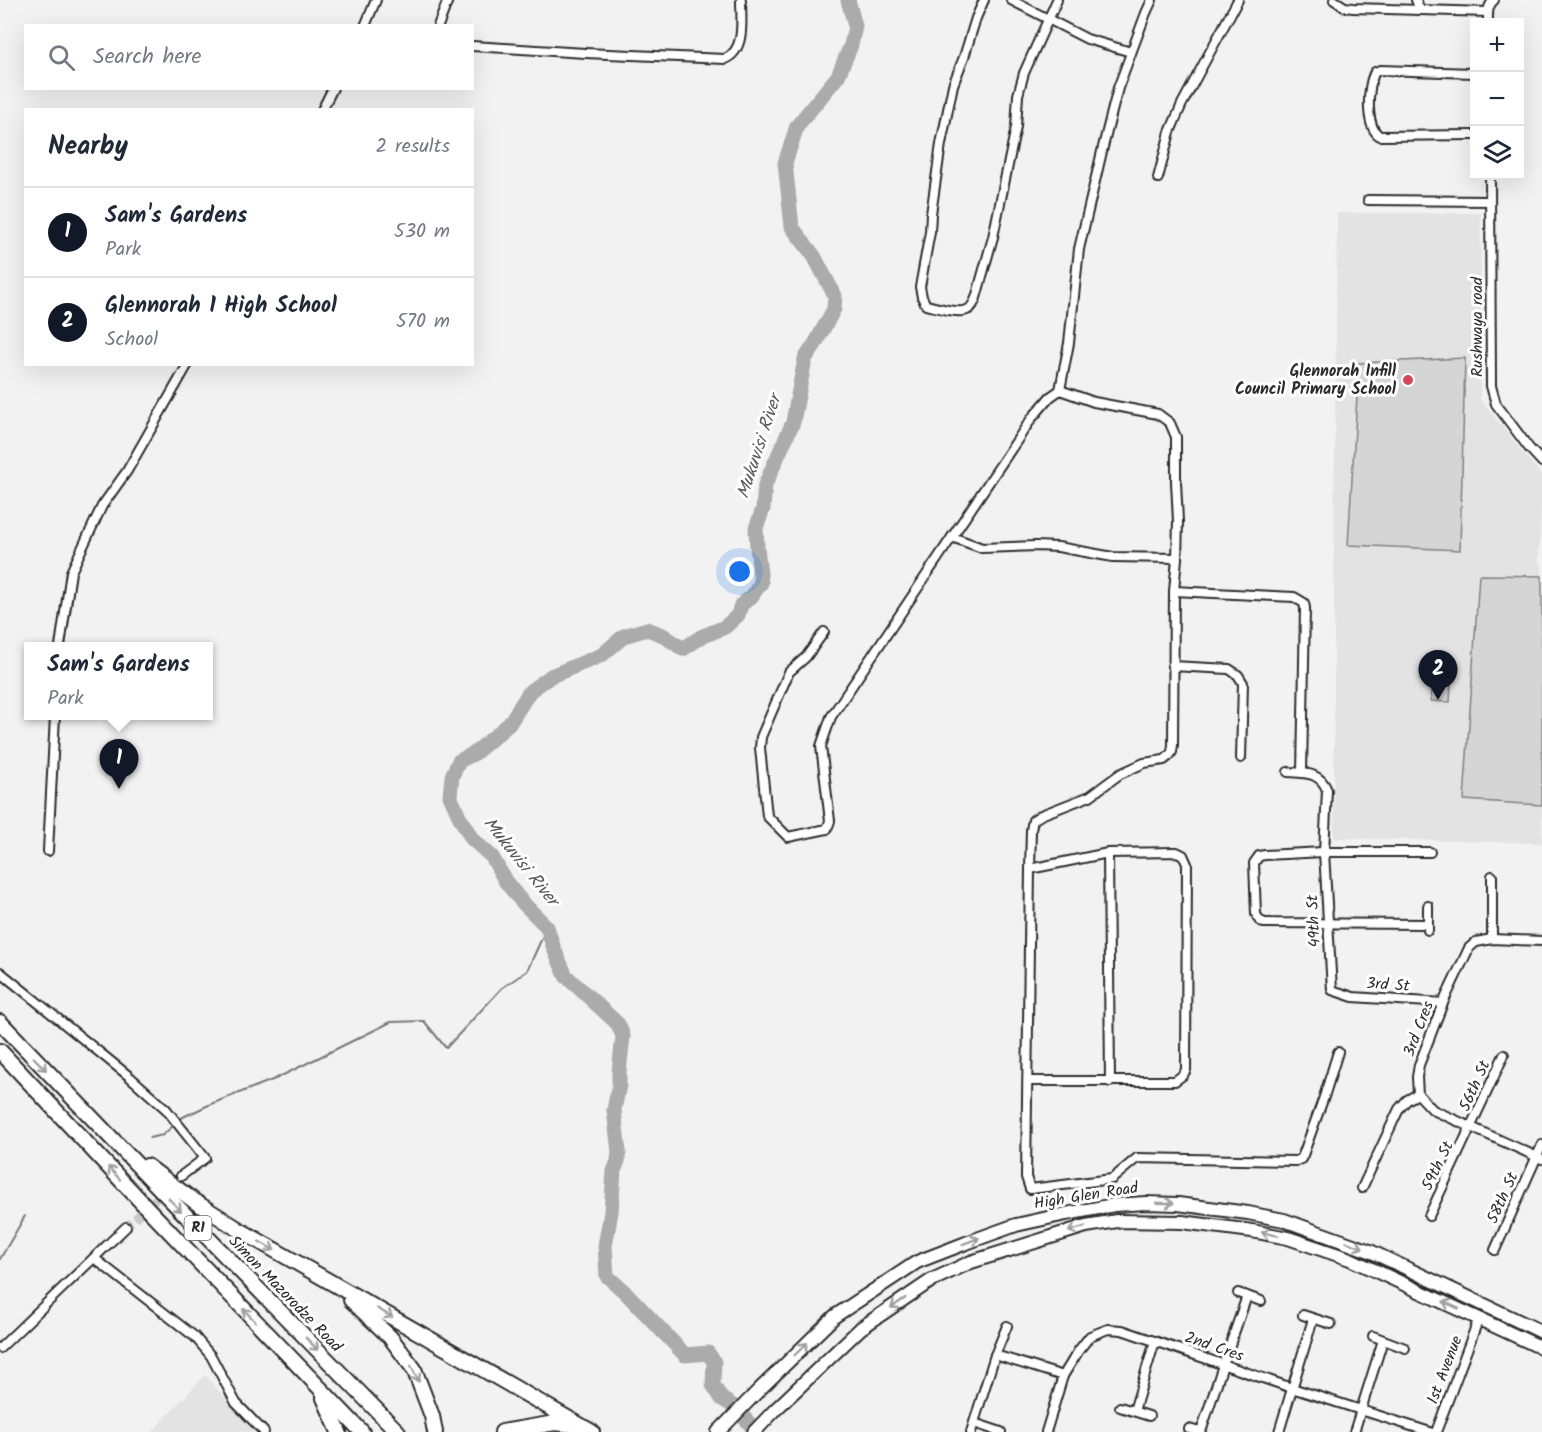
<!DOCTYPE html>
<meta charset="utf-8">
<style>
body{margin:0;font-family:Kalam,sans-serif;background:#f2f2f3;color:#1f2937}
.controls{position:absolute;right:18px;top:18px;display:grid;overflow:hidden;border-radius:0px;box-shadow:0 6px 24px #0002}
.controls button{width:54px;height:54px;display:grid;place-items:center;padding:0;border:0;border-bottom:2px solid #e0e1e3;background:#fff;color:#1f2937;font:30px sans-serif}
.you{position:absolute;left:740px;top:572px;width:21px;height:21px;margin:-15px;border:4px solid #fff;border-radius:50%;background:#1a73e8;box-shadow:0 0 0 9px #1a73e833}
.badge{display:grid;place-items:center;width:39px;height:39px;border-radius:50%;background:#111827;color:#fff;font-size:20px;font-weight:700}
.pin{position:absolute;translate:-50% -50px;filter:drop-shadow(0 2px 3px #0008)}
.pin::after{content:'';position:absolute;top:32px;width:21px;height:18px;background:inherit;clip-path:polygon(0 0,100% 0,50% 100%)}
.popup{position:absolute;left:24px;top:642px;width:189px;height:78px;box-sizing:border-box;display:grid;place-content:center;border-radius:0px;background:#fff;filter:drop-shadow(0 2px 4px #0005);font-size:20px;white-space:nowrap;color:#747a83}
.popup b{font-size:22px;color:#1f2937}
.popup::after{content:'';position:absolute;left:50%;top:100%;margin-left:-12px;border:12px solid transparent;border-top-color:#fff}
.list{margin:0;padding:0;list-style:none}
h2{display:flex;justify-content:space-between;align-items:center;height:78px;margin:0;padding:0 24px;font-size:26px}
h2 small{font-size:20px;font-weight:400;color:#747a83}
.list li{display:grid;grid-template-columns:39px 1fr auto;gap:18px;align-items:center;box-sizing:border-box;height:90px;padding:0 24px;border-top:2px solid #e0e1e3}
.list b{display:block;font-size:22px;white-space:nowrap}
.list p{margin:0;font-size:20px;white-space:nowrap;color:#747a83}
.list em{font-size:20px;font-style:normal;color:#747a83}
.icon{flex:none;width:33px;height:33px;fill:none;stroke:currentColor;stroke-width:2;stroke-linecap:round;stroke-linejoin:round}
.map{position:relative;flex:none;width:1542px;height:1432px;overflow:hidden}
.search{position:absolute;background:#fff;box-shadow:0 6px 24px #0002;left:24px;top:24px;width:450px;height:66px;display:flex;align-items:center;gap:15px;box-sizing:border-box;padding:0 21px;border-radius:0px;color:#747a83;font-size:22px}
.panel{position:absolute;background:#fff;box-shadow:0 6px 24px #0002;left:24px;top:108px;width:450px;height:258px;border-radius:0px}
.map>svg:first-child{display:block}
</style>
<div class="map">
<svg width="1542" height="1432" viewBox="0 0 1542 1432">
<rect width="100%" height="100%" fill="#f2f2f2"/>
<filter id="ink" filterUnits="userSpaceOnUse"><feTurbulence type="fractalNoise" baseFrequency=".0167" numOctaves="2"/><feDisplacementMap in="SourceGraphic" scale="12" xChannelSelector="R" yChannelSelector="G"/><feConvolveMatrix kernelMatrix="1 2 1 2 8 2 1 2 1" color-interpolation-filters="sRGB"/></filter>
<g filter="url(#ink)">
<!-- built -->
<g fill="#e3e3e3">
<path d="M1337 213H1481L1480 399 1542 476 1539 562 1542 563V843L1334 838V558Z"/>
<path d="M205 1375 255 1432H152Z"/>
</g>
<!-- green -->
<g fill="#d5d5d5" stroke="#808080" stroke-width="1.5">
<path d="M1465 358 1460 550 1348 545 1359 363Z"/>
<path d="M1479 575 1542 576V805L1464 800Z"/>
<path d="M1433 661 1452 662 1450 702 1431 701Z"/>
</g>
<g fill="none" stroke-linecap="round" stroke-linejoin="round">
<!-- stream -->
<g stroke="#787878" stroke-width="2">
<path d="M179 1121 183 1117 211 1104 275 1079 391 1022 424 1021 446 1048 502 988 527 971 547 927"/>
<path d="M149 1138 163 1135 175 1124"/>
<path d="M0 1259 25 1216"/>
</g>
<!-- river -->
<path stroke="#ababab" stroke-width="15" d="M757 1432 739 1412 738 1409 722 1399 713 1385 714 1362 708 1353 685 1355 627 1294 607 1276 605 1246 611 1212 614 1171 618 1161 619 1152 614 1110 619 1085V1072L623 1036 618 1024 566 976 554 949 547 927 522 902 506 882 492 857 472 839 460 818 450 796 452 776 459 761 475 753 509 724 530 691 551 676 602 655 624 636 647 629 663 635 683 649 701 637 725 627 738 615 741 605 751 597 761 583 757 547 756 528 763 509 765 485 793 422 805 359 815 344 834 309 835 296 814 256 792 227 785 163 797 126 838 76 851 45 855 26 848 0"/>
<!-- street-tunnel -->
<path stroke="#cacaca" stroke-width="8" stroke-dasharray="8 4" stroke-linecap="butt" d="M126 1227 164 1191"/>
<!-- street casing -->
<g stroke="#2b2b2b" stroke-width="12">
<g id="street">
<path d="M984 0 976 18 964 57 953 85 941 144 931 214 930 232 920 287 922 297 926 305C936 307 958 314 967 310 972 308 974 303 976 298L993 237 1016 127 1018 95 1024 73 1057 0"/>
<path d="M1011 0 1087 39 1131 52"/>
<path d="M1334 0 1345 7 1353 8 1488 12"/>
<path d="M1416 0 1420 10"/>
<path d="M1488 22C1488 14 1487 6 1494 0"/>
<path d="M365 26 376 0"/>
<path d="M438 26 448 0"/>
<path d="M472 46 585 53 725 59C746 50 741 19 741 0"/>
<path d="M1474 73 1380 70 1375 72C1367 85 1365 128 1380 136L1474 135"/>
<path d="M322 110 333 88"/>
<path d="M1490 176 1491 386 1496 404 1529 448 1542 462"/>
<path d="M1158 178 1170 132 1182 104 1238 0"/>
<path d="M1368 200 1490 201"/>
<path d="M952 537 982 548 1036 546 1058 547 1113 557 1177 558"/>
<path d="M1174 591 1294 597 1304 603 1305 608 1302 772"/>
<path d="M824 632 806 657 789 672 761 737 760 748 767 816 788 837 827 829 830 821 821 746 831 717 1032 418 1050 397 1060 390 1069 343 1079 249 1104 143 1118 88 1146 13 1152 0"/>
<path d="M60 646 71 572 102 506 127 471 188 364"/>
<path d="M1172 666 1229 669 1238 675 1243 683 1241 758"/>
<path d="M1288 772C1305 773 1320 772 1327 790L1324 852 1332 990 1353 997 1443 1003"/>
<path d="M48 851 55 716"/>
<path d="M1108 853 1110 1082"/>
<path d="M1030 869 1031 830 1033 820 1041 815 1090 796 1120 774 1144 763 1164 760 1169 756 1172 752 1173 745 1174 591 1177 558 1178 521 1176 482V437L1170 423 1158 414 1094 402 1060 390"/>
<path d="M1427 924 1264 923 1259 920 1256 914 1254 863 1259 856 1265 855 1324 852H1430"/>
<path d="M1428 930V906"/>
<path d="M1492 939V876"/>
<path d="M1542 941 1492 939 1476 942 1469 948 1443 1003 1419 1065 1417 1077 1418 1094 1433 1110 1542 1159"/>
<path d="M0 972 130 1077 166 1109 205 1158 181 1176"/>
<path d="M1028 1081H1175L1183 1075 1186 1070 1187 864 1183 855 1177 852 1108 853 1030 869 1026 1177 1030 1189 1112 1179 1137 1158 1296 1161 1301 1159 1303 1155 1324 1097 1338 1052"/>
<path d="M1362 1188 1399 1109 1407 1100 1418 1094"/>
<path d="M1429 1216 1504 1055"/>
<path d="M1495 1250 1542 1145"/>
<path d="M94 1258 195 1337 211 1356 236 1403 264 1432"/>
<path d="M1238 1293 1261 1301"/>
<path d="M1303 1315 1331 1324"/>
<path d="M1373 1336 1405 1348"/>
<path d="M0 1348 126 1227"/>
<path d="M995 1355 1063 1376"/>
<path d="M1120 1407 1149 1416"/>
<path d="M1134 1411 1155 1341"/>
<path d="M974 1423 1001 1432"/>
<path d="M1189 1429 1200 1432"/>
<path d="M971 1432 995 1355 1007 1326"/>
<path d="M1046 1432 1063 1376 1079 1350 1090 1336 1108 1329 1122 1330 1292 1388 1430 1432"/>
<path d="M1201 1432 1223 1365 1247 1296"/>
<path d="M1279 1432 1313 1319"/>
<path d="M1354 1432 1383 1340"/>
<path d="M1436 1432 1479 1318"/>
</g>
</g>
<!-- primary casing -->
<g stroke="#2b2b2b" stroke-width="16">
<g id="primary">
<path d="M718 1432 759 1390 835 1316 917 1262 966 1243 1016 1225 1066 1214 1114 1205 1146 1203 1178 1204 1248 1213 1284 1220 1370 1251 1542 1332"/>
<path d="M754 1432 776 1409 861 1328 932 1280 971 1262 1086 1226 1117 1221 1182 1222 1252 1231 1288 1238 1350 1259 1542 1348"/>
</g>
</g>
<!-- highway casing -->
<g stroke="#2b2b2b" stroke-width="18">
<g id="highway">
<path d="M0 1022 166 1195 398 1432"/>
<path d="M0 1051 149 1210 362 1432"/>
<path d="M147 1166 194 1201 238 1229 592 1432"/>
<path d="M351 1300 390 1337 414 1369 432 1416 435 1432"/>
<path d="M324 1398 339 1432"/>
<path d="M502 1432 555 1423 574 1425"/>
</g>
</g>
<!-- street -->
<use href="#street" stroke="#fff" stroke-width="8"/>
<!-- primary -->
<use href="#primary" stroke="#fff" stroke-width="12"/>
<!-- highway -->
<use href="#highway" stroke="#fff" stroke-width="14"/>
</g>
<!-- one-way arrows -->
<defs><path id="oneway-shaft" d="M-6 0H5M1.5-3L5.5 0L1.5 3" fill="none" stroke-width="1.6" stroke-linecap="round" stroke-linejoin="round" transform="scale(1.5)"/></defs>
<g stroke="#a0a0a0">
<use href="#oneway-shaft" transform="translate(40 1064) rotate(46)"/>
<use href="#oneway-shaft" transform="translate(114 1173) rotate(-133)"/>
<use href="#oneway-shaft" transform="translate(1165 1203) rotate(2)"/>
<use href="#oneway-shaft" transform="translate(175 1205) rotate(46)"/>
<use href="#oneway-shaft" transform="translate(1077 1229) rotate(163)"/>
<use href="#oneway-shaft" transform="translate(1270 1234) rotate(-168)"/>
<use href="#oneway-shaft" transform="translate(971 1241) rotate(-20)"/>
<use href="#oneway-shaft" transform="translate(1355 1245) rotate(21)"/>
<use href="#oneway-shaft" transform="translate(267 1246) rotate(30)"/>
<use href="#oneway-shaft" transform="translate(898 1303) rotate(146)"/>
<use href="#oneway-shaft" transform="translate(1451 1305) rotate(-155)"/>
<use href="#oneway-shaft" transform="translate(385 1313) rotate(30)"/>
<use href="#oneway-shaft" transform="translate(249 1315) rotate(-134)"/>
<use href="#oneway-shaft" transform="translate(312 1344) rotate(45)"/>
<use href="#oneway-shaft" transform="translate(801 1349) rotate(-44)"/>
<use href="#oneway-shaft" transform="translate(415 1374) rotate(64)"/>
</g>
</g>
<!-- markers -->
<circle fill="#d1495b" stroke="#fff" stroke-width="2" cx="1408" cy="380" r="6"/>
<g text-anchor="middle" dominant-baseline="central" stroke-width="6" stroke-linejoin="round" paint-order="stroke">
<!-- shield labels -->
<rect fill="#fff" stroke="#6b6b6b" stroke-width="1.5" x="184.5" y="1216" width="27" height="24" rx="4.5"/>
<g font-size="15" font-weight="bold" fill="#2b2b2b">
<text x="198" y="1228">R1</text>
</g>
<!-- street labels -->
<g font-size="16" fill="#2b2b2b" stroke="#fff">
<text transform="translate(1477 327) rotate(-90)">Rushwaya road</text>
<text transform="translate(1314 921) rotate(-93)">49th St</text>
<text transform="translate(1388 985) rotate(4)">3rd St</text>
<text transform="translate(1419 1029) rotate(-69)">3rd Cres</text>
<text transform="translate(1475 1086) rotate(-66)">56th St</text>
<text transform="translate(1438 1166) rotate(-64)">59th St</text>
<text transform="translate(1086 1196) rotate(-9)">High Glen Road</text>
<text transform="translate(1503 1198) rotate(-66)">58th St</text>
<text transform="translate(285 1294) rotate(46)">Simon Mazorodze Road</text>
<text transform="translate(1214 1347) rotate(19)">2nd Cres</text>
<text transform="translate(1445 1370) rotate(-69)">1st Avenue</text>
</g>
<!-- poi labels -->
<g font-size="16" font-weight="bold" fill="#2b2b2b" stroke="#fff" text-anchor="end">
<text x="1396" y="371">Glennorah Infill<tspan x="1396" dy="18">Council Primary School</tspan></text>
</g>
<!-- water labels -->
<g font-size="18" font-style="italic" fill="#585858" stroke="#fff">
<text transform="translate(760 447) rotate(-72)">Mukuvisi River</text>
<text transform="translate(520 862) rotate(51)">Mukuvisi River</text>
</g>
</g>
</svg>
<div class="controls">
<button>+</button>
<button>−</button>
<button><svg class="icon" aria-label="layers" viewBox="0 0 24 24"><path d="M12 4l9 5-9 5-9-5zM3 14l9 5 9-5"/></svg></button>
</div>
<div class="you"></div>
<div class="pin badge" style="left:119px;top:789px">1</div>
<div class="popup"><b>Sam's Gardens</b>Park</div>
<div class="pin badge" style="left:1438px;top:700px">2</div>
<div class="search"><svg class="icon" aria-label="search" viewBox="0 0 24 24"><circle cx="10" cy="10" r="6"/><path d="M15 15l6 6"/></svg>Search here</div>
<section class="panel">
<h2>Nearby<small>2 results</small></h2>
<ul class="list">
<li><span class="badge">1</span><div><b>Sam's Gardens</b><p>Park</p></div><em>530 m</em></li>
<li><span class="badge">2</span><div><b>Glennorah 1 High School</b><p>School</p></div><em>570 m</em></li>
</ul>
</section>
</div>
